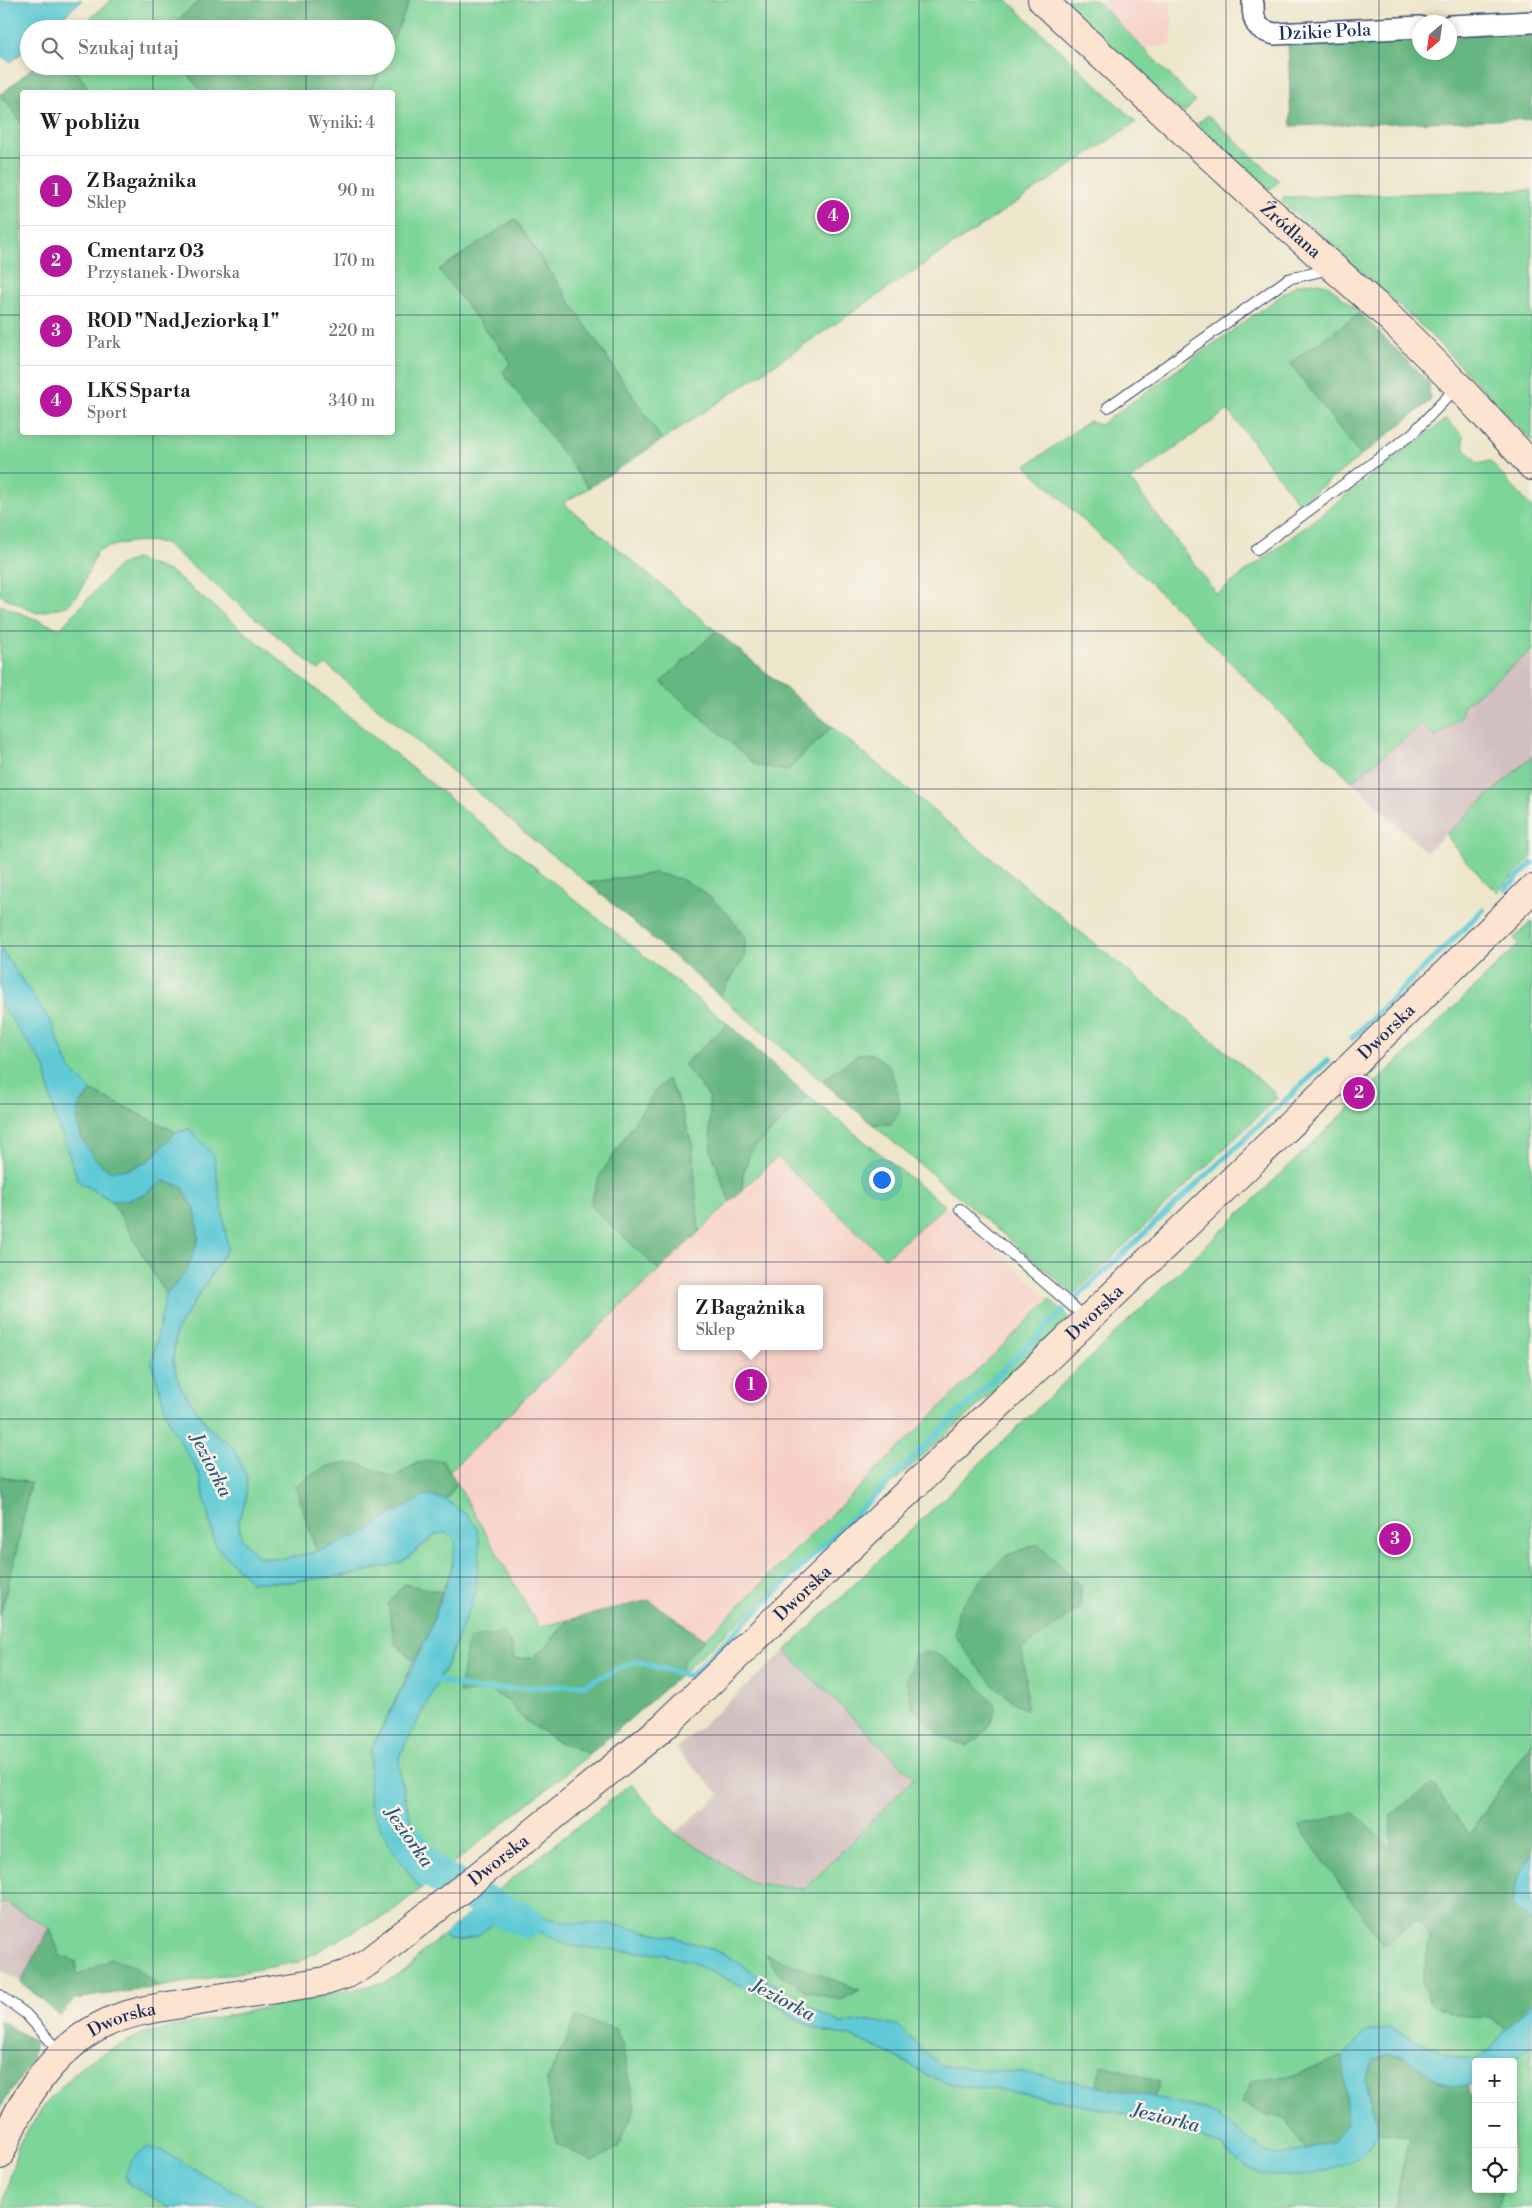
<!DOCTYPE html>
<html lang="pl">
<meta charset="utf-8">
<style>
body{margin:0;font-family:"Libre Bodoni",serif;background:#f6f6f6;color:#202124}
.controls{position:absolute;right:15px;bottom:15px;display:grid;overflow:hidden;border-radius:5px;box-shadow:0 2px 8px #0003}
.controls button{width:45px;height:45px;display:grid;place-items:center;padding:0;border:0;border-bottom:1px solid #e0e0e0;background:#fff;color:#202124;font:25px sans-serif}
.compass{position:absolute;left:1412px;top:15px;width:45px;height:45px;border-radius:50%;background:#fff;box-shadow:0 2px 8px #0003;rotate:209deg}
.you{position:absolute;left:881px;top:1179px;width:18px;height:18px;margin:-12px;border:4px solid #fff;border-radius:50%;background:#1a73e8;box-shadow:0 0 0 8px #1a73e833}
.badge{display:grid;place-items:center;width:32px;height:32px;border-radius:50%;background:#b5179e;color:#fff;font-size:16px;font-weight:700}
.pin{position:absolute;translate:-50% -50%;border:2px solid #fff;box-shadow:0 1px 5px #0006}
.popup{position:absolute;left:678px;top:1285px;width:145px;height:65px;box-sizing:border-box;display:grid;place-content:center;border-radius:5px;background:#fff;filter:drop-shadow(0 1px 4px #0005);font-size:16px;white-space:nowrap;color:#757577}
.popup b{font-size:19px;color:#202124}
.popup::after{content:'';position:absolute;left:50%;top:100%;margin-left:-10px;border:10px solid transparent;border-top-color:#fff}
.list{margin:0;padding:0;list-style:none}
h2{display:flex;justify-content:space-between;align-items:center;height:65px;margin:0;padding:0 20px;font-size:21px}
h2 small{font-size:16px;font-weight:400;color:#757577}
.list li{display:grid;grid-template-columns:32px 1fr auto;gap:15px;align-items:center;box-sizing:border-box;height:70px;padding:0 20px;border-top:1px solid #e0e0e0}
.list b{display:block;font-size:19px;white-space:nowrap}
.list p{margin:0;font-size:16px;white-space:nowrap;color:#757577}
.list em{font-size:16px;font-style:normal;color:#757577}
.icon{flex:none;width:28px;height:28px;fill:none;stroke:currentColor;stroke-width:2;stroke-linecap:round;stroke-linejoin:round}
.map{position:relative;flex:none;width:1532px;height:2208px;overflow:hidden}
.search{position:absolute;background:#fff;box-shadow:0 2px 8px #0003;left:20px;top:20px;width:375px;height:55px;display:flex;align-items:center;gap:12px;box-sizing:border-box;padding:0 18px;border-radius:28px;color:#757577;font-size:19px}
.panel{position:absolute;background:#fff;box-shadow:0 2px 8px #0003;left:20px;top:90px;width:375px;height:345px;border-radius:5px}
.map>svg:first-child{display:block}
</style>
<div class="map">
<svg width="1532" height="2208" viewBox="0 0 1532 2208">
<rect width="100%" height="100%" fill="#f7f3e8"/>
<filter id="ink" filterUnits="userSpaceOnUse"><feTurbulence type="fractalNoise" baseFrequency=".02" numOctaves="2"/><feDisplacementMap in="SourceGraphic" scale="10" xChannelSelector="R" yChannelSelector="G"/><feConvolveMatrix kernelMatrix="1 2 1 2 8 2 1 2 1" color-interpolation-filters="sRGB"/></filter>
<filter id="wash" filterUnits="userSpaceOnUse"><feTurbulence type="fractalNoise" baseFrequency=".0096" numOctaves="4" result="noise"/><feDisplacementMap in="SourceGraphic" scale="20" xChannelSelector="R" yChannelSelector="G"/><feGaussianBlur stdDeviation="1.12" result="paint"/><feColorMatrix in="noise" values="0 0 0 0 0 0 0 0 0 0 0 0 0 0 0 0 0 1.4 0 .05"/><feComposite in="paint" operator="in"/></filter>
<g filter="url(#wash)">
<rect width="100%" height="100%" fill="#ede6ca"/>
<!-- built -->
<g fill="#f7d1c8" fill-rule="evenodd">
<path d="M1096 0H1171L1172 45 1143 47Z"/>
<path d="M776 1157 884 1258 945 1206 1050 1299 705 1640 649 1600 539 1627 450 1471ZM682 1289H820V1346H682Z"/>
</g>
<!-- industrial -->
<g fill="#d2bfc0">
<path d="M1532 650V756L1426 852 1352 781 1423 725 1436 738 1461 717 1463 706Z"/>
<path d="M785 1651 914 1778 805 1889 753 1883 675 1833 720 1795 676 1749Z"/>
<path d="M6 1903 50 1928 21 1982 0 1969V1904Z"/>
</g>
<!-- green -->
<g fill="#7ed599" stroke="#4c827c" fill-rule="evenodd">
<path d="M111 0H201L167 29H78Z"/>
<path d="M410 0H1007L1136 122 662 440 515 219 439 270 511 362 503 373 589 488 563 503 716 631 661 682 787 771 832 727 1271 1089 1277 1098 1074 1294 872 1124H892L898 1093 889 1066 873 1054H859L822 1081 720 996 745 956 655 873 588 883 530 837 327 665 318 670 165 543C138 539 123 542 97 551L79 594 67 606 37 613 0 595V92L22 124V432H392V92H371L382 66H386V56Z"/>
<path d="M1062 0H1096L1195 101 1185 112H1181Z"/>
<path d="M73 66H185L191 78 202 92H90Z"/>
<path d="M1208 115 1279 181 1272 188 1267 189 1199 127 1198 123Z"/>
<path d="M1532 190V441L1425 329 1282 202 1283 197H1297Z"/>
<path d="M1313 282 1328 285 1360 313 1290 363 1361 456 1299 504 1228 410 1130 480 1217 594 1446 419 1463 436 1464 448 1478 464 1490 461 1532 508V650L1463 706 1461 717 1436 738 1422 725 1352 781 1278 711 1187 618 1026 466 1089 421 1100 425 1296 285Z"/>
<path d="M136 559 171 572 728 1024 684 1064 709 1097 711 1151 730 1202 699 1232 692 1144 680 1105 668 1079 655 1091 599 1177 590 1205 659 1270 450 1471 443 1461 417 1463 393 1478 363 1465 296 1486 317 1552 280 1559 256 1556 242 1539 238 1521 246 1500 233 1447 209 1428 180 1386 173 1362 176 1331 213 1273 190 1129 176 1132 92 1091 69 1068 52 1024 0 948V605L60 629 119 565Z"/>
<path d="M1532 756V857L1497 892 1465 860 1446 834Z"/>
<path d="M1532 921V1741L1469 1835 1391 1850 1383 1945 1417 1919 1430 1938 1422 1983 1455 2015 1490 2018 1506 2029 1492 2048 1478 2059 1451 2057 1389 2028 1365 2033 1343 2056 1297 2075 1251 2081 1266 2114 1285 2119 1306 2150 1278 2155 1263 2151 1203 2109 1154 2097 1160 2081 1102 2066 1096 2086 1026 2073 943 2066 925 2053 870 2021 840 2023 817 2011 721 1952 675 1937 610 1924 574 1923 536 1916 490 1896 631 1784 675 1833 753 1883 805 1889 914 1778 785 1651 1475 987 1519 944 1514 938Z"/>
<path d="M0 1003 45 1067 54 1114 79 1182 112 1201 166 1295 152 1363 169 1422 199 1474 215 1545 251 1582H289L356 1574 402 1562 437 1534 448 1533 456 1540 451 1571 442 1592 404 1585 395 1643 414 1661 370 1752V1806L395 1852 420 1889 386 1916 367 1924 298 1962 159 1987 134 1966 78 1976 60 1956 50 1928 6 1903 0 1904V1615L16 1554 30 1483 0 1476Z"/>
<path d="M808 1096 945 1206 885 1258 777 1157 742 1190 743 1174 751 1151Z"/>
<path d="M1050 1299 1069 1318 1067 1325 679 1676 684 1660Z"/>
<path d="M457 1483 539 1627 568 1620 547 1646 533 1658 514 1659 510 1642 491 1691 508 1701 522 1718 555 1740 590 1754 446 1869 412 1826 400 1777 399 1757 447 1664 459 1635 468 1516 446 1500Z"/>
<path d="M515 1923 543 1933 570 1946 662 1954 689 1961 771 2000 795 2018 821 2031 850 2036 891 2054 925 2074 951 2085 1018 2092 1161 2121 1222 2146 1229 2155 1275 2175 1327 2171 1370 2148 1377 2133 1409 2136 1395 2208H2L19 2143 50 2098 87 2062 144 2033 384 1983 411 1966 419 1955 443 1935C459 1948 478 1936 491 1925ZM564 2045 556 2143 551 2116 547 2080Z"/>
<path d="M1532 2044V2208H1499L1502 2189H1513V2062H1510Z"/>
</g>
<!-- forest -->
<g fill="#66b681" stroke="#407270">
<path d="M201 0H410L386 56V29H167Z"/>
<path d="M1532 31V119L1291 126 1288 40 1419 35 1420 52H1450V34Z"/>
<path d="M34 66H73L91 92H22V124L2 94Z"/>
<path d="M185 66H382L371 92H202L191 78Z"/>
<path d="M515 219 662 440 589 488 503 373 511 362 439 270Z"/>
<path d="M1360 313 1429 383 1430 401 1361 456 1290 363Z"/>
<path d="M716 631 832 727 786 771 756 765 661 682Z"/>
<path d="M655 873 681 879 704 892 726 912 745 936V956L720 996 588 883Z"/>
<path d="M728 1024 808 1096 751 1151 743 1173 742 1190 730 1202 711 1151 709 1097 684 1064Z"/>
<path d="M859 1054H873L889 1066 898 1093 900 1109 892 1124H872L822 1081Z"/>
<path d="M668 1079 680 1105 692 1144 699 1232 659 1270 590 1205 599 1177 655 1091Z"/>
<path d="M92 1091 176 1132C150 1160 148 1167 109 1172L95 1161 84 1145 78 1123 79 1106Z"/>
<path d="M162 1181 182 1186 195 1209 199 1238 187 1271 166 1295 112 1201C133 1200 146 1194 162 1181Z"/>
<path d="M431 1460 443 1461 457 1483 446 1500 426 1495 402 1508 366 1532 317 1552 295 1486C336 1456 349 1458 393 1478L418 1463Z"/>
<path d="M0 1476 30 1483 16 1554 0 1615Z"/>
<path d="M1038 1544 1082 1587 1079 1609 1022 1649 1026 1679V1710C995 1692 974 1664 955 1635L958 1611 980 1581 1005 1556Z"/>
<path d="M404 1584 442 1592 427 1638 414 1661 395 1644 388 1604Z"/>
<path d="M649 1600 705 1640 684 1660 679 1676 590 1754 555 1740 522 1718 508 1701 491 1691 459 1693 468 1639 504 1632 510 1642 514 1659 533 1658 547 1646 568 1620Z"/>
<path d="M933 1651 971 1678 996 1706C990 1726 985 1737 965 1746L938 1734 913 1708 906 1681 915 1655Z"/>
<path d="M1532 1741V1853C1521 1869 1514 1885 1513 1905L1532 1923V2003L1506 2029 1490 2018 1455 2015 1430 2004 1422 1983 1430 1938 1417 1919 1383 1945 1299 1826 1354 1812 1391 1849V1815L1432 1784 1469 1835Z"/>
<path d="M50 1928 60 1956 75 1961 78 1976 111 1959 134 1966 159 1987 74 1999 60 2016 21 1982Z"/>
<path d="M765 1954 860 1990 841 2000 807 1991 780 1975Z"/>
<path d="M577 2017 616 2029 622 2045 635 2109 618 2147 593 2162 556 2143 551 2116 547 2080Z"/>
<path d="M0 2020 35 2042 31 2064 4 2101 0 2110Z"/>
<path d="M1390 2054 1405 2058 1443 2083 1468 2087 1469 2094 1476 2100V2189H1502L1499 2208H1395L1409 2136 1377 2133 1366 2080 1374 2060Z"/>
<path d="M1343 2056 1348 2122 1332 2142 1306 2150 1285 2119 1266 2114 1242 2103 1251 2081 1297 2075Z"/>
<path d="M1102 2065 1160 2081 1154 2097 1096 2086Z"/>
</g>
<!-- water -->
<g fill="#5ecad5" stroke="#3c7c9a">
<path d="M0 0H82L49 29H29V46L11 62 0 56Z"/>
<path d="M0 948 52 1024 69 1068 92 1091C89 1095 81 1101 79 1106 70 1130 91 1159 109 1171L129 1169 148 1162 176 1132 190 1129 214 1156 228 1248 176 1331 173 1362 180 1386 209 1428 233 1447 247 1477 246 1500 238 1521 242 1539 257 1556 280 1559 317 1552 366 1532 402 1508 426 1495 446 1500 468 1516 478 1529 480 1547 475 1595 447 1664 399 1757 400 1777 412 1826 446 1869 420 1889 395 1853 369 1806 370 1752 427 1638 451 1571 456 1540 448 1533 436 1534 402 1562 356 1574 289 1582H251L215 1545 199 1474 169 1422 152 1363 166 1295 187 1271 199 1238 195 1209 182 1186 163 1181 147 1193 128 1200 112 1201 79 1182 54 1114 45 1067 0 1003Z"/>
<path d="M1532 1853V1923L1513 1905C1514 1885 1521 1869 1532 1853Z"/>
<path d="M490 1896 536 1916 574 1923 610 1924 675 1937 721 1952 817 2011 840 2023 870 2021 896 2025 925 2053 943 2066 1026 2073 1154 2097 1203 2109 1229 2123 1263 2151 1278 2155 1306 2150 1332 2142 1348 2122 1343 2056 1365 2033 1389 2028 1451 2057 1478 2059 1492 2048 1506 2029 1532 2003V2044L1510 2062H1476V2083C1442 2100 1413 2052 1389 2054 1385 2055 1379 2058 1374 2060 1372 2066 1366 2075 1366 2081 1366 2095 1379 2121 1377 2133 1369 2172 1281 2184 1252 2170 1241 2165 1230 2156 1222 2146L1161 2121 1018 2092 951 2085 925 2074 891 2054 850 2036 822 2031 795 2018 771 2000 689 1961 662 1954 570 1946 543 1933 515 1923 491 1925 479 1935 458 1941 447 1939 443 1935Z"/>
<path d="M149 2147 160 2150 265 2208H171L130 2185 125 2175C130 2162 136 2153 149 2147Z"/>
</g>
<!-- pier -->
<path fill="#ede6ca" d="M488 1894H492L441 1937V1933Z"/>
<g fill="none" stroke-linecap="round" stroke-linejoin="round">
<!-- stream -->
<g stroke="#5ecad5" stroke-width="5.5">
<path d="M1505 889 1532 863"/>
<path d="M1352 1038 1483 910"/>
<path d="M1078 1296 1327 1061"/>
<path d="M433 1679 477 1690 584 1685 635 1661 690 1676 1063 1311"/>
</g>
<!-- river -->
<path stroke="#5ecad5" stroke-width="34" d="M409 1842 432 1872 501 1911 526 1921"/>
</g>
</g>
<g filter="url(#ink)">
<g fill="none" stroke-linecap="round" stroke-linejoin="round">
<!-- lane casing -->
<g stroke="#3a4a6e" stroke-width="12">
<g id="lane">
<path d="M1108 407 1288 279 1330 269"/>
<path d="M1257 549 1413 433 1457 387"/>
<path d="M960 1209 1086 1318"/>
<path d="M0 1995 26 2014 61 2053"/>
</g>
</g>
<!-- street casing -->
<g stroke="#3a4a6e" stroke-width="24">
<g id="street">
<path id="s1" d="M1253 4C1253 22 1256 30 1275 34L1420 27"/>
<path d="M1450 26 1532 22"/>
</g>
</g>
<!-- secondary casing -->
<g stroke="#3a4a6e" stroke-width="30">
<g id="secondary">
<path id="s2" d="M1042 0 1258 201 1387 315 1458 386 1532 466"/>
<path id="s3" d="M0 2155C18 2103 51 2052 100 2026 129 2010 166 2007 199 2001 241 1994 283 1988 326 1981L347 1974 368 1962 523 1841 663 1727 1341 1076 1532 889"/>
</g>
</g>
<!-- lane -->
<use href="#lane" stroke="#fff" stroke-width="10"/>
<!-- street -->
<use href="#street" stroke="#fff" stroke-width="21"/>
<!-- secondary -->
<use href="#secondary" stroke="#fde4d1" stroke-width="28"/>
</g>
</g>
<!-- grid -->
<path fill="none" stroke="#1b2f5e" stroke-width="1" stroke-opacity="0.55" d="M153 0V29M306 0V29M460 0V2208M613 0V2208M766 0V2208M919 0V2208M1072 0V2208M1226 0V2208M1379 0V2208M153 66V92M306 66V92M0 158H22M392 158H1532M0 315H22M392 315H1532M153 432V2208M306 432V2208M0 473H1532M0 631H1532M0 789H1532M0 946H1532M0 1104H1532M0 1262H1532M0 1419H1532M0 1577H1532M0 1735H1532M0 1893H1532M0 2050H1532"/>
<g text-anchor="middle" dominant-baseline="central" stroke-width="5" stroke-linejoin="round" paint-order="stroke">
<!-- street labels -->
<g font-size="18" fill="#1b2f5e" stroke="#f7f3e8">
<text stroke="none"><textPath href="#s1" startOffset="92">Dzikie Pola</textPath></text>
<text stroke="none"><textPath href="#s2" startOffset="339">Źródlana</textPath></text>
<text stroke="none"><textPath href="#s3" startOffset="1825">Dworska</textPath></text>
<text stroke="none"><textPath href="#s3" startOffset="1420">Dworska</textPath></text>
<text stroke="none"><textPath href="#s3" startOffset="1015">Dworska</textPath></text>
<text stroke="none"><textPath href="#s3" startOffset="610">Dworska</textPath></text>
<text stroke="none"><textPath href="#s3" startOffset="190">Dworska</textPath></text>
</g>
<!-- water labels -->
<g font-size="19" font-style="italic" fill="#2c567c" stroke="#f7f3e8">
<text transform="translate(211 1465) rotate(63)">Jeziorka</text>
<text transform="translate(409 1837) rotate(55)">Jeziorka</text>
<text transform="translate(783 2000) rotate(28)">Jeziorka</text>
<text transform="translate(1166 2118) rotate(14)">Jeziorka</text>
</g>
</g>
</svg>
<div class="controls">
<button>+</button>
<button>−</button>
<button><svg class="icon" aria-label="locate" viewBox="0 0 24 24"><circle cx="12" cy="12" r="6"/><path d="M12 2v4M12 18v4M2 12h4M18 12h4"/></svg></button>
</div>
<svg class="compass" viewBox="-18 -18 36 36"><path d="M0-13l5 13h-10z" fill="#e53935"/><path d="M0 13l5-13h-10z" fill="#757577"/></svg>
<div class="you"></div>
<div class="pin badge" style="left:751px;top:1385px">1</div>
<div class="popup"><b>Z Bagażnika</b>Sklep</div>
<div class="pin badge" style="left:1359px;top:1093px">2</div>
<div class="pin badge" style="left:1395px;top:1539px">3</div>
<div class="pin badge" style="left:833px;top:216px">4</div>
<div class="search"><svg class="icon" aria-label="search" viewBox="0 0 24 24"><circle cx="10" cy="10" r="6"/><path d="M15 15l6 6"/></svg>Szukaj tutaj</div>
<section class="panel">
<h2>W pobliżu<small>Wyniki: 4</small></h2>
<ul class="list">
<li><span class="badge">1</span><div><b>Z Bagażnika</b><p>Sklep</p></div><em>90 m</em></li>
<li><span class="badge">2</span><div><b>Cmentarz 03</b><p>Przystanek · Dworska</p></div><em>170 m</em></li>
<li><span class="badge">3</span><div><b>ROD &quot;Nad Jeziorką 1&quot;</b><p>Park</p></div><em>220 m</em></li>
<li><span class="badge">4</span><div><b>LKS Sparta</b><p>Sport</p></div><em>340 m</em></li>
</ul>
</section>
</div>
